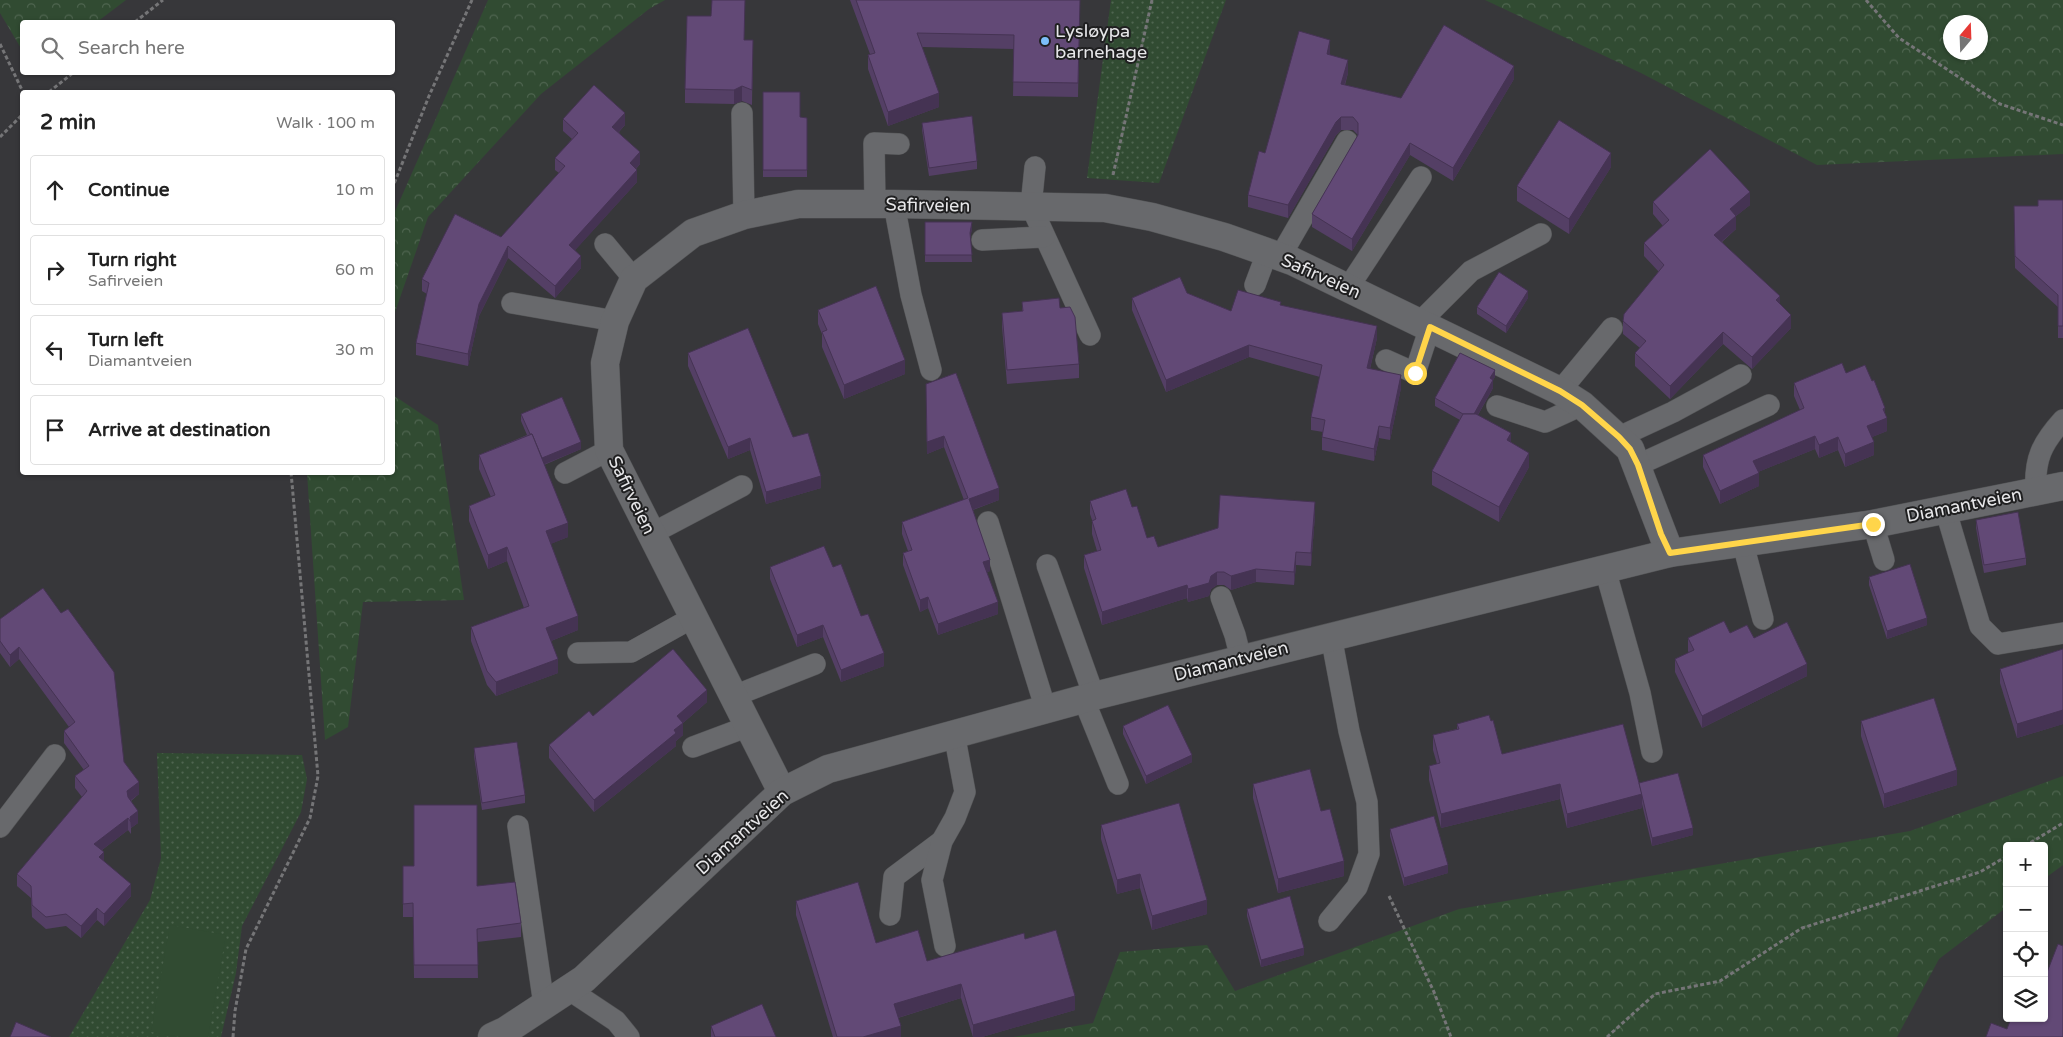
<!DOCTYPE html>
<meta charset="utf-8">
<style>
body{margin:0;font-family:"Varela Round",sans-serif;background:#f6f6f6;color:#222}
.controls{position:absolute;right:15px;bottom:15px;display:grid;overflow:hidden;border-radius:5px;box-shadow:0 1px 4px #0004}
.controls button{width:45px;height:45px;display:grid;place-items:center;padding:0;border:0;border-bottom:1px solid #e0e0e0;background:#fff;color:#222;font:25px sans-serif}
.compass{position:absolute;left:1943px;top:15px;width:45px;height:45px;border-radius:50%;background:#fff;box-shadow:0 1px 4px #0004;rotate:19deg}
.stop{position:absolute;width:15px;height:15px;margin:-11px;border:4px solid #ffd54a;border-radius:50%;background:#fff}
.stop.end{background:#ffd54a;border-color:#fff;box-shadow:0 1px 5px #0008}
.list{margin:0;padding:0;list-style:none}
h2{display:flex;justify-content:space-between;align-items:center;height:65px;margin:0;padding:0 20px;font-size:21px}
h2 small{font-size:16px;font-weight:400;color:#767676}
.list li{display:grid;grid-template-columns:32px 1fr auto;gap:15px;align-items:center;box-sizing:border-box;height:70px;margin:0 10px 10px;padding:0 10px;border:1px solid #e0e0e0;border-radius:5px}
.list b{display:block;font-size:19px;white-space:nowrap}
.list p{margin:0;font-size:16px;white-space:nowrap;color:#767676}
.list em{font-size:16px;font-style:normal;color:#767676}
.icon{flex:none;width:28px;height:28px;fill:none;stroke:currentColor;stroke-width:2;stroke-linecap:round;stroke-linejoin:round}
.map{position:relative;flex:none;width:2063px;height:1037px;overflow:hidden}
.search{position:absolute;background:#fff;box-shadow:0 1px 4px #0004;left:20px;top:20px;width:375px;height:55px;display:flex;align-items:center;gap:12px;box-sizing:border-box;padding:0 18px;border-radius:5px;color:#767676;font-size:19px}
.panel{position:absolute;background:#fff;box-shadow:0 1px 4px #0004;left:20px;top:90px;width:375px;height:385px;border-radius:5px}
.map>svg:first-child{display:block}
</style>
<div class="map">
<svg width="2063" height="1037" viewBox="0 0 2063 1037">
<defs>
<pattern id="grass-dots" width="8" height="8" patternUnits="userSpaceOnUse" patternTransform="scale(1.25)"><rect width="8" height="8" fill="#314b32"/><path d="M2 2h.1M6 6h.1" fill="none" stroke="#4f6550" stroke-width="1.8" stroke-linecap="round"/></pattern>
<pattern id="forest-crowns" width="20" height="18" patternUnits="userSpaceOnUse" patternTransform="scale(1.25)"><rect width="20" height="18" fill="#314b32"/><path d="M2 6a3 3 0 1 1 6 0M12 15a3 3 0 1 1 6 0" fill="none" stroke="#4f6550"/></pattern>
</defs>
<rect width="100%" height="100%" fill="#37373a"/>
<!-- grass -->
<g fill="url(#grass-dots)">
<path d="M1111 0H1226L1159 183 1087 178Z"/>
<path d="M157 753 302 755 307 779 301 812 242 926 236 973 221 1037H69L150 900 161 858Z"/>
</g>
<!-- forest -->
<g fill="url(#forest-crowns)" fill-rule="evenodd">
<path d="M0 0H126L97 22H22V50L0 13Z"/>
<path d="M488 0H665L649 9 541 94 428 217 393 318V216Z"/>
<path d="M1485 0H2063V154L1817 165 1641 73ZM1980 22V52H1950V22Z"/>
<path d="M393 395 438 425 464 600 363 602 348 727 325 740 307 473 392 472Z"/>
<path d="M2063 776V865L2044 879V846H2007V907L1939 959 1897 1037H1013L1093 1023 1120 952 1207 945 1235 991 1459 909 1910 831Z"/>
</g>
<!-- garden -->
<path fill="#314b32" d="M170 925 226 935 208 1037H181L151 1032Z"/>
<g fill="none" stroke-linecap="round" stroke-linejoin="round">
<!-- service casing -->
<g stroke="#525355" stroke-width="22">
<g id="service">
<path d="M742 113 744 215"/>
<path d="M1035 167 1031 206 1090 335"/>
<path d="M875 204 874 143 899 144"/>
<path d="M894 204 911 295 931 370"/>
<path d="M982 240 1044 237"/>
<path d="M605 244 634 279"/>
<path d="M1280 257 1347 141"/>
<path d="M1255 285 1267 253"/>
<path d="M1348 288 1421 177"/>
<path d="M512 303 615 321"/>
<path d="M1420 322 1471 271 1541 234"/>
<path d="M1386 360 1415 373 1430 327"/>
<path d="M1560 391 1612 328"/>
<path d="M1497 406 1545 422 1582 405"/>
<path d="M1619 437 1673 412 1741 375"/>
<path d="M1638 465 1769 405"/>
<path d="M565 473 609 450"/>
<path d="M2036 491C2034 459 2042 443 2063 420"/>
<path d="M1945 508 1980 626 1998 644 2063 633"/>
<path d="M988 522 1046 710"/>
<path d="M1873 524 1884 560"/>
<path d="M651 534 742 486"/>
<path d="M1743 544 1763 619"/>
<path d="M1047 565 1094 696"/>
<path d="M1605 569 1640 693 1652 752"/>
<path d="M1221 597 1235 635 1241 659"/>
<path d="M578 653 631 652 692 618"/>
<path d="M734 696 815 664"/>
<path d="M1084 700 1118 784"/>
<path d="M693 747 749 726"/>
<path d="M518 826 544 1005"/>
<path d="M0 827 55 755"/>
<path d="M890 915 894 877 942 841"/>
<path d="M1329 921 1357 887 1369 854 1367 802 1349 731 1331 636"/>
<path d="M945 946 932 880 942 841 955 818 965 792 954 733"/>
<path d="M568 989 616 1021 629 1037"/>
</g>
</g>
<!-- minor casing -->
<g stroke="#525355" stroke-width="29">
<g id="minor">
<path d="M782 792 609 450 605 363 615 321 634 279 693 233 744 215 798 204H894L1105 208 1152 217 1224 237 1292 261 1560 391 1582 405 1630 449 1670 553"/>
<path d="M492 1037 505 1031 584 979 782 792 828 769 1094 696 1670 553 1873 524 2063 486"/>
</g>
</g>
<!-- path -->
<g stroke="#757577" stroke-width="3" stroke-dasharray="4 2.5" stroke-linecap="butt">
<path d="M1866 0 1899 38 2000 104 2063 125"/>
<path d="M135 22 163 0"/>
<path d="M0 44 23 92"/>
<path d="M49 92 74 72"/>
<path d="M0 137 22 115"/>
<path d="M1113 175 1152 0"/>
<path d="M392 189 429 96 472 0"/>
<path d="M2025 846 2063 823"/>
<path d="M1389 896 1434 992 1451 1037"/>
<path d="M233 1037 235 1011 246 949 310 818 318 776 291 472"/>
<path d="M1607 1037 1655 994 1720 981 1802 928 1980 872 2007 856"/>
</g>
<!-- service -->
<use href="#service" stroke="#68696c" stroke-width="21"/>
<!-- minor -->
<use href="#minor" stroke="#68696c" stroke-width="28"/>
</g>
<!-- wall -->
<g fill="#543f65">
<path d="M850 0H1080L1078 97 1013 96 1014 49 922 47 939 107 888 126 868 69V55L870 54Z"/>
<path d="M744 40H753L752 105 742 101 734 104 685 103V89Z"/>
<path d="M1330 53V55L1348 73 1345 85 1401 98 1514 79 1453 181 1410 155 1352 251 1312 227V214L1358 135 1353 130H1341L1336 135 1288 218 1248 207V195L1265 153Z"/>
<path d="M763 92 800 117 807 118V177H763Z"/>
<path d="M563 119 625 125 619 132 640 164 636 169 637 182 575 250 581 268 555 298 508 258 479 316 468 366 416 355V343L427 294 422 291V279L501 237 559 173 555 170V158L572 139 563 131Z"/>
<path d="M922 123 977 161V169L929 176 922 130Z"/>
<path d="M1611 167 1569 234 1517 201V186Z"/>
<path d="M2063 200V338H2058V307L2015 268 2014 218 2038 206Z"/>
<path d="M1653 202 1750 205 1736 216V229L1722 242 1780 304 1791 328 1752 369 1723 344 1670 399 1635 366V353L1640 348 1623 334V321L1659 272 1644 256V243L1663 226 1653 214Z"/>
<path d="M925 222 972 229 970 237 972 262H925Z"/>
<path d="M1187 293 1231 311 1281 305 1377 338 1370 369 1401 388 1390 440 1379 438 1374 461 1322 450V437L1323 432 1311 430V417L1320 377 1249 357 1166 392 1132 310V298Z"/>
<path d="M1528 298 1506 333 1477 314V307Z"/>
<path d="M1022 302 1060 308 1079 364V378L1007 384 1002 327V313L1022 311Z"/>
<path d="M818 310 905 374 844 399 822 347V334L818 324Z"/>
<path d="M688 353 793 437 821 488 766 504 750 450 728 459 688 366Z"/>
<path d="M1846 373 1885 415 1887 431 1872 437 1874 455 1845 467 1838 450 1819 458 1815 449 1758 472 1759 486 1720 504 1703 467V455L1800 410 1794 396V383Z"/>
<path d="M1495 377 1493 380V388L1478 415 1511 442 1529 467 1499 522 1432 485V471L1460 420 1435 406V398Z"/>
<path d="M926 384 999 500 973 510 990 571 987 572 998 614 938 635 928 608 920 612 903 565V553L908 551 902 534V522L964 500 944 447 927 454Z"/>
<path d="M521 414 581 449 544 465 568 537 550 544 578 630 551 641 558 673 496 696 487 685 471 641V627L524 608 507 561 488 569 469 521V506L491 497 479 469V455L527 435 521 421Z"/>
<path d="M1090 501 1132 507 1147 538 1158 547 1315 515 1311 566 1296 565 1294 585 1256 582 1231 590 1224 585H1217L1211 589 1209 596 1188 602 1187 598 1102 625 1084 568V555L1097 551 1092 534V520L1090 514Z"/>
<path d="M1976 520 2026 558V565L1984 573 1976 528Z"/>
<path d="M770 567H833L861 616 884 666 841 682 823 637 797 647 770 579Z"/>
<path d="M1869 577 1927 625 1887 639 1869 585Z"/>
<path d="M0 619 124 762 139 794 131 801 138 823 131 828V834L128 830 102 850 104 861 131 896 104 926 97 920 81 938 66 926 46 929 32 917 31 898 17 886V874L82 797 75 788V776L84 770 64 743V731L69 727 19 659 10 667 0 653Z"/>
<path d="M1730 633 1754 638 1807 676 1702 728 1675 672V659L1689 653 1688 651V638Z"/>
<path d="M2063 649V724L2017 738 2000 683V669Z"/>
<path d="M707 702 683 723V735L676 741V746L594 812 549 758V745L593 716Z"/>
<path d="M1861 721 1957 785 1884 808 1861 736Z"/>
<path d="M1457 724 1502 754 1639 783 1693 835 1652 846 1642 804V808L1567 828 1560 799 1441 828 1429 780V766L1437 764 1433 750V735L1457 729Z"/>
<path d="M1123 726 1192 762 1146 784 1123 734Z"/>
<path d="M474 748 525 795V803L482 810 474 756Z"/>
<path d="M1253 784 1321 811 1344 876 1278 893 1253 798Z"/>
<path d="M1101 825 1207 914 1152 930 1140 888 1117 894 1101 839Z"/>
<path d="M1390 829 1448 873 1404 886 1390 836Z"/>
<path d="M403 866 477 886 521 923V937L477 942 478 978H414L413 917H403Z"/>
<path d="M796 901 876 943 927 961 1025 939 1075 1010 982 1037H973L961 998 898 1018 901 1037H833L796 915Z"/>
<path d="M1247 909 1304 955 1261 967 1247 916Z"/>
<path d="M711 1026 776 1037H711Z"/>
</g>
<!-- shaded-wall -->
<g fill="#453353">
<path d="M1330 40V53L1327 67V54Z"/>
<path d="M1348 60V73L1341 96V84Z"/>
<path d="M1514 66V79L1453 181V168Z"/>
<path d="M742 86V101L734 104V90Z"/>
<path d="M939 93V107L888 126V112Z"/>
<path d="M625 113V125L612 139V127Z"/>
<path d="M1341 117V130L1336 135 1288 218V205L1336 122Z"/>
<path d="M1410 143V155L1352 251V239Z"/>
<path d="M640 152V164L630 175V163Z"/>
<path d="M1611 153V167L1569 234V219Z"/>
<path d="M637 170V182L569 257V245Z"/>
<path d="M1750 192V205L1736 216V229L1714 248V235L1730 209Z"/>
<path d="M972 222V229L970 240V233Z"/>
<path d="M508 246V258L479 316 468 366V354L479 304Z"/>
<path d="M581 256V268L555 298V286Z"/>
<path d="M1528 291V298L1506 333V326Z"/>
<path d="M1780 296V309L1776 300Z"/>
<path d="M1791 315V328L1752 369V357Z"/>
<path d="M1377 326V338L1367 381V368Z"/>
<path d="M1723 332V344L1670 399V386Z"/>
<path d="M1249 345V357L1166 392V380Z"/>
<path d="M905 360V374L844 399V385Z"/>
<path d="M1495 370V377L1493 380V388L1471 427V419L1490 378Z"/>
<path d="M1401 375V388L1390 440V428Z"/>
<path d="M1885 408V419L1887 418V431L1867 439V426L1883 409Z"/>
<path d="M1379 426V438L1374 461V449Z"/>
<path d="M1511 433V448L1507 440Z"/>
<path d="M944 436V447L927 454V442Z"/>
<path d="M1815 436V449L1753 474V461Z"/>
<path d="M1838 437V450L1819 458V445Z"/>
<path d="M750 438V450L728 459V447Z"/>
<path d="M581 442V449L540 466V459Z"/>
<path d="M1874 442V455L1845 467V454Z"/>
<path d="M1529 453V467L1499 522V507Z"/>
<path d="M1759 473V486L1720 504V491Z"/>
<path d="M821 476V488L766 504V492Z"/>
<path d="M999 488V500L969 511V499Z"/>
<path d="M1315 502V515L1311 566V553Z"/>
<path d="M568 523V537L546 546V531Z"/>
<path d="M507 547V561L488 569V555Z"/>
<path d="M1296 552V565L1294 585V572Z"/>
<path d="M990 560V571L983 574V562Z"/>
<path d="M1256 569V582L1231 590V576Z"/>
<path d="M1217 572V585L1211 589 1209 596 1188 602V589L1211 576Z"/>
<path d="M1187 585V598L1102 625V612Z"/>
<path d="M928 597V608L920 612V600Z"/>
<path d="M998 602V614L938 635V624Z"/>
<path d="M578 616V630L546 643V628Z"/>
<path d="M1927 618V625L1887 639V631Z"/>
<path d="M823 625V637L797 647V635Z"/>
<path d="M19 647V659L10 667V655Z"/>
<path d="M884 653V666L841 682V670Z"/>
<path d="M558 659V673L496 696V682Z"/>
<path d="M1807 664V676L1702 728V716Z"/>
<path d="M707 690V702L683 723V735L676 741V746L594 812V800L674 730 677 716Z"/>
<path d="M2063 710V724L2017 738V724Z"/>
<path d="M1192 755V762L1146 784V776Z"/>
<path d="M1957 770V785L1884 808V794Z"/>
<path d="M139 782V794L127 803V791Z"/>
<path d="M1560 784V799L1441 828V814Z"/>
<path d="M1642 794V808L1567 828V814Z"/>
<path d="M138 811V823L131 828 130 817Z"/>
<path d="M128 818V830L94 856V844Z"/>
<path d="M1693 828V835L1652 846V838Z"/>
<path d="M104 852V864L99 857Z"/>
<path d="M1344 861V876L1278 893V879Z"/>
<path d="M1448 865V873L1404 886V878Z"/>
<path d="M1140 874V888L1117 894V880Z"/>
<path d="M131 884V896L104 926V914Z"/>
<path d="M1207 900V914L1152 930V916Z"/>
<path d="M97 908V920L81 938V926Z"/>
<path d="M1304 948V955L1261 967V960Z"/>
<path d="M961 984V998L894 1019V1004Z"/>
<path d="M1075 996V1010L982 1037H973V1025Z"/>
<path d="M901 1026V1037H863Z"/>
</g>
<!-- building -->
<g fill="#624976" stroke="#453353">
<path d="M712 0H745L744 40H753L752 90 742 86 734 90 685 89 687 16H711Z"/>
<path d="M856 0H1080L1078 83 1013 82 1014 35 917 33 939 93 888 112 868 55 875 53Z"/>
<path d="M1444 25 1514 66 1453 168 1410 143 1352 239 1312 214 1358 135V123L1353 117H1341L1336 122 1288 205 1248 195 1259 151 1265 153 1299 31 1330 40 1327 54 1348 60 1341 84 1401 98Z"/>
<path d="M594 85 625 113 612 127 640 152 630 163 637 170 569 245 581 256 555 286 508 246 479 304 468 354 416 343 429 283 422 279 455 214 501 237 565 166 555 158 578 133 563 119Z"/>
<path d="M763 92H800V117L807 118V170H763Z"/>
<path d="M972 116 977 161 929 168 922 123Z"/>
<path d="M1559 120 1611 153 1569 219 1517 186Z"/>
<path d="M1710 149 1750 192 1730 209 1736 216 1714 235 1780 296 1776 300 1791 315 1752 357 1723 332 1670 386 1635 353 1646 341 1623 321 1624 314 1664 265 1644 243 1669 220 1653 202Z"/>
<path d="M2038 200H2063V326H2058V295L2015 256 2014 206H2038Z"/>
<path d="M925 222H972L970 233 972 255H925Z"/>
<path d="M1499 272 1528 291 1506 326 1477 307Z"/>
<path d="M1180 277 1187 293 1231 311 1238 290 1281 302 1280 305 1377 326 1367 368 1401 375 1390 428 1379 426 1374 449 1322 437 1325 420 1311 417 1322 365 1249 345 1166 380 1132 298Z"/>
<path d="M876 286 905 360 844 385 822 332 827 330 818 310Z"/>
<path d="M1059 298 1060 308 1070 307 1075 317 1079 364 1007 370 1002 313 1023 311 1022 302Z"/>
<path d="M748 328 793 437 808 433 821 476 766 492 750 438 728 447 688 353Z"/>
<path d="M1460 353 1495 370 1490 378 1493 380 1474 414H1463L1435 398Z"/>
<path d="M1842 363 1846 373 1865 365 1872 381 1874 380 1885 408 1883 409 1887 418 1867 426 1874 442 1845 454 1838 437 1819 445 1815 436 1753 461 1759 473 1720 491 1703 455 1804 408 1794 383Z"/>
<path d="M956 373 999 488 969 499 990 560 983 562 998 602 938 624 928 597 920 600 903 553 912 550 902 522 968 498 944 436 927 442 926 384Z"/>
<path d="M562 397 581 442 542 458 532 434H530L521 414Z"/>
<path d="M1463 414H1476L1511 433 1507 440 1529 453 1499 507 1432 471Z"/>
<path d="M532 434 568 523 546 531 578 616 546 628 558 659 496 682 487 671 471 627 529 606 507 547 488 555 469 506 495 495 479 455Z"/>
<path d="M1126 489 1132 507 1137 506 1147 538 1154 536 1158 547 1218 528 1220 495 1315 502 1311 553 1296 552 1294 572 1256 569 1231 576 1224 572H1217L1211 576 1209 583 1188 589 1187 585 1102 612 1084 555 1101 550 1092 521 1096 519 1090 501Z"/>
<path d="M2018 512 2026 558 1984 565 1976 520Z"/>
<path d="M824 546 833 567 841 564 861 616 868 614 884 653 841 670 823 625 797 635 770 567Z"/>
<path d="M1910 564 1927 618 1887 631 1869 577Z"/>
<path d="M43 588 61 613 68 609 114 672 124 762 139 782 127 791 128 797 138 811 130 817 131 822 128 818 94 844 104 852 99 857 131 884 104 914 97 908 81 926 66 914 46 917 32 905 31 886 17 874 87 791 75 776 89 766 64 731 75 722 19 647 10 655 0 641V619Z"/>
<path d="M1724 621 1730 633 1747 625 1754 638 1787 622 1807 664 1702 716 1675 659 1694 650 1688 638Z"/>
<path d="M673 649 707 690 677 716 683 723 674 730 676 733 594 800 549 745 589 711 593 716Z"/>
<path d="M2063 649V710L2017 724 2000 669Z"/>
<path d="M1934 698 1957 770 1884 794 1861 721Z"/>
<path d="M1168 705 1192 755 1146 776 1123 726Z"/>
<path d="M1489 715 1491 721 1493 720 1502 754 1623 724 1642 794 1567 814 1560 784 1441 814 1429 766 1440 763 1433 735 1459 729 1457 724Z"/>
<path d="M517 742 525 795 482 803 474 748Z"/>
<path d="M1310 769 1321 811 1330 809 1344 861 1278 879 1253 784Z"/>
<path d="M1678 773 1693 828 1652 838 1639 783Z"/>
<path d="M1179 803 1207 900 1152 916 1140 874 1117 880 1101 825Z"/>
<path d="M414 805H477V886L515 882 521 923 477 929 478 965H414L413 903 403 904V866H414Z"/>
<path d="M1434 816 1448 865 1404 878 1390 829Z"/>
<path d="M858 882 876 943 918 930 927 961 1024 933 1025 939 1056 930 1075 996 973 1025 961 984 894 1004 901 1026 863 1037H837L796 901Z"/>
<path d="M1290 896 1304 948 1261 960 1247 909Z"/>
<path d="M2058 944 2063 946V1037H1986L1991 1023 2007 1029 2011 1018H2044V980Z"/>
<path d="M762 1004 776 1037H715L711 1026Z"/>
<path d="M16 1022 51 1037H10Z"/>
</g>
<g fill="none" stroke-linecap="round" stroke-linejoin="round">
<!-- route -->
<path stroke="#ffd54a" stroke-width="6" d="M1415 373 1430 327 1560 391 1582 405 1619 437 1630 449 1638 465 1661 534 1670 553 1873 524"/>
</g>
<!-- markers -->
<circle fill="#7cbef9" stroke="#1f1f20" stroke-width="2" cx="1045" cy="41" r="5"/>
<g text-anchor="middle" dominant-baseline="central" stroke-width="4" stroke-linejoin="round" paint-order="stroke">
<!-- poi labels -->
<g font-size="18" fill="#e7e7e9" stroke="#1f1f20" text-anchor="start">
<text x="1055" y="31">Lysløypa<tspan x="1055" dy="21">barnehage</tspan></text>
</g>
<!-- street labels -->
<g font-size="18" fill="#e7e7e9" stroke="#1f1f20">
<text transform="translate(928 205) rotate(1)">Safirveien</text>
<text transform="translate(1321 276) rotate(24)">Safirveien</text>
<text transform="translate(632 495) rotate(64)">Safirveien</text>
<text transform="translate(1964 505) rotate(-11)">Diamantveien</text>
<text transform="translate(1231 661) rotate(-14)">Diamantveien</text>
<text transform="translate(742 832) rotate(-42)">Diamantveien</text>
</g>
</g>
</svg>
<div class="controls">
<button>+</button>
<button>−</button>
<button><svg class="icon" aria-label="locate" viewBox="0 0 24 24"><circle cx="12" cy="12" r="6"/><path d="M12 2v4M12 18v4M2 12h4M18 12h4"/></svg></button>
<button><svg class="icon" aria-label="layers" viewBox="0 0 24 24"><path d="M12 4l9 5-9 5-9-5zM3 14l9 5 9-5"/></svg></button>
</div>
<svg class="compass" viewBox="-18 -18 36 36"><path d="M0-13l5 13h-10z" fill="#e53935"/><path d="M0 13l5-13h-10z" fill="#767676"/></svg>
<div class="stop" style="left:1415px;top:373px"></div>
<div class="stop end" style="left:1873px;top:524px"></div>
<div class="search"><svg class="icon" aria-label="search" viewBox="0 0 24 24"><circle cx="10" cy="10" r="6"/><path d="M15 15l6 6"/></svg>Search here</div>
<section class="panel">
<h2>2 min<small>Walk · 100 m</small></h2>
<ul class="list">
<li><svg class="icon" aria-label="ahead" viewBox="0 0 24 24"><path d="M12 20V5M6 11l6-6 6 6"/></svg><div><b>Continue</b></div><em>10 m</em></li>
<li><svg class="icon" aria-label="right" viewBox="0 0 24 24"><path d="M7 20v-9h11M14 6l5 5-5 5"/></svg><div><b>Turn right</b><p>Safirveien</p></div><em>60 m</em></li>
<li><svg class="icon" aria-label="left" viewBox="0 0 24 24"><path d="M17 20v-9H6M10 6l-5 5 5 5"/></svg><div><b>Turn left</b><p>Diamantveien</p></div><em>30 m</em></li>
<li><svg class="icon" aria-label="arrive" viewBox="0 0 24 24"><path d="M6 21V4h12l-3 4 3 4H6"/></svg><div><b>Arrive at destination</b></div></li>
</ul>
</section>
</div>
